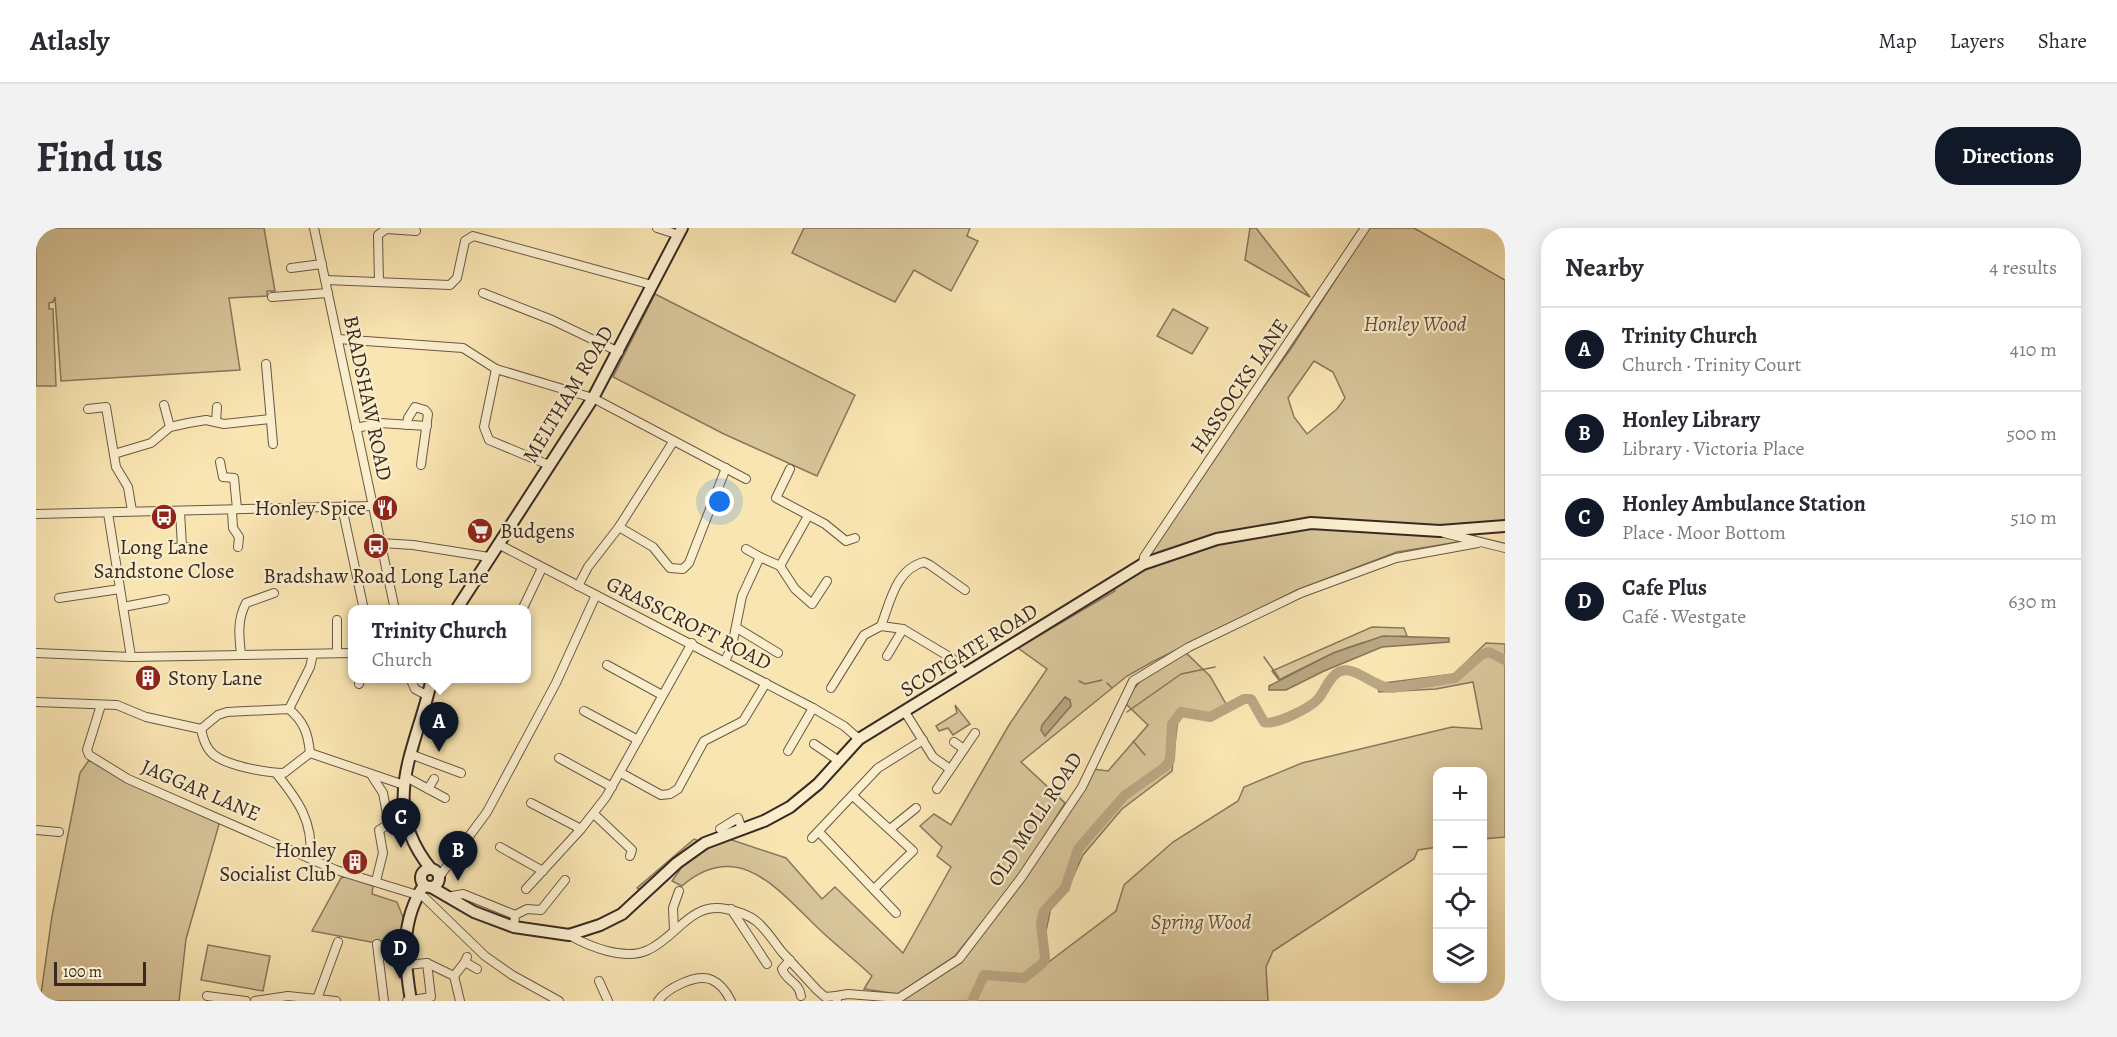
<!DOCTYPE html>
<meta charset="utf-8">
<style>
body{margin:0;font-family:Alegreya,serif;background:#f2f2f3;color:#2b2b33}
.controls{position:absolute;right:18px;bottom:18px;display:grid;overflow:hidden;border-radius:12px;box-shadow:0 3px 15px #0003}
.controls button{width:54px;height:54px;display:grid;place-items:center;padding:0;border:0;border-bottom:2px solid #e1e1e2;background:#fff;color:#2b2b33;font:30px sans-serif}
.scale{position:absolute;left:18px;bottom:15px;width:92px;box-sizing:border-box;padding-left:6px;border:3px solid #392922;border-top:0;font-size:16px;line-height:21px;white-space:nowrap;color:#392922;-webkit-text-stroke:4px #fbeecd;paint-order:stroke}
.you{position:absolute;left:684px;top:274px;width:21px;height:21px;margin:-15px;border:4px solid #fff;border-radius:50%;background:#1a73e8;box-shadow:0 0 0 9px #1a73e833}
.badge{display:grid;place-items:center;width:39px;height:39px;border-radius:50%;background:#111827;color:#fff;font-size:20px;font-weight:700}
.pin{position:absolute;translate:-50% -50px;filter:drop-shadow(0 2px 3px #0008)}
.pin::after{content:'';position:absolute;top:32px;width:21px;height:18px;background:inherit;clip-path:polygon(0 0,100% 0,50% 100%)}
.popup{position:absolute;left:312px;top:377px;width:183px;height:78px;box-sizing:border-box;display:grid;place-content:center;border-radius:12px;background:#fff;filter:drop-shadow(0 2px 4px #0005);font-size:20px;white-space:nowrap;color:#7c7c81}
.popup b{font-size:22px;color:#2b2b33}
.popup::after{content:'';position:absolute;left:50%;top:100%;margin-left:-12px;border:12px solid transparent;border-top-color:#fff}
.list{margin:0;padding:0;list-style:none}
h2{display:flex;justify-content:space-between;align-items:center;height:78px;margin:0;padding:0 24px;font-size:26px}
h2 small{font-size:20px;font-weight:400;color:#7c7c81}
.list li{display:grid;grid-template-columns:39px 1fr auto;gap:18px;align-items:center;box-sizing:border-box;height:84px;padding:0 24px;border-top:2px solid #e1e1e2}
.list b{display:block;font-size:22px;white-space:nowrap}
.list p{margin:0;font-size:20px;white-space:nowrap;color:#7c7c81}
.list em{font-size:20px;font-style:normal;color:#7c7c81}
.icon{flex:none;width:33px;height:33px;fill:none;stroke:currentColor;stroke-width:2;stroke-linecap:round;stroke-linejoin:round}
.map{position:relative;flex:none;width:1469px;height:773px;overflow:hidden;border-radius:24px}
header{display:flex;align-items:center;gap:36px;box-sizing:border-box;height:84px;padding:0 30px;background:#fff;border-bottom:2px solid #e1e1e2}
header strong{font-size:28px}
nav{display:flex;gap:33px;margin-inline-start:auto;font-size:21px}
.intro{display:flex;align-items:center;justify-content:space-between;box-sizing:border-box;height:144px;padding:0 36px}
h1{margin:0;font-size:42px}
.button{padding:15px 27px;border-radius:24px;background:#111827;color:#fff;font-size:21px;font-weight:700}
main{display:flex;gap:36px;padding:0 36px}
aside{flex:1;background:#fff;border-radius:24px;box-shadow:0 3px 15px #0003}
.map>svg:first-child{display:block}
</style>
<header>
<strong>Atlasly</strong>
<nav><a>Map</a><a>Layers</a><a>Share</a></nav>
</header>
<div class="intro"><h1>Find us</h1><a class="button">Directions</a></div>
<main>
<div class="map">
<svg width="1469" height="773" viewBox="0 0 1469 773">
<rect width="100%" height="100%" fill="#f9e5b2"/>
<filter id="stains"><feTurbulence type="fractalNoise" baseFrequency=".00333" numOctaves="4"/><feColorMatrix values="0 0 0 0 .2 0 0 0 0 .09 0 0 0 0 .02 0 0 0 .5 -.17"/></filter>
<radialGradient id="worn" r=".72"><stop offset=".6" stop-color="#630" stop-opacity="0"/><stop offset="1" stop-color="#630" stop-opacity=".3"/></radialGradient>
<!-- green -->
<g fill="#d8c59a" stroke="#88775e" stroke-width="1.5" fill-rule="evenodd">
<path d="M0 0H228L239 63H231V68L193 70 204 142 25 153 19 69 17 74 13 75V81H17L20 158H0Z"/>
<path d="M768 0H934L931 8 942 13 915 63 878 42 859 74 756 25Z"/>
<path d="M1214 0H1220L1274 69 1209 32Z"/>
<path d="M1333 0H1378L1469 52V295L1422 314 1361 324 1261 362 1118 433 1091 448 985 534 1029 575 986 644 919 728 862 766 828 761 836 748C819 732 801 718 784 702 743 663 703 609 646 658L636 653 646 639 640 634 608 665 601 660 658 611 671 616 690 610 750 630 786 671 799 659 867 725 915 639 901 628 906 619 884 598 898 586 915 597 973 497 1011 441 982 420 1079 363 1072 352 1099 338 1117 322 1194 206 1256 119ZM1278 133 1297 144 1309 170 1301 181 1271 206 1258 189 1252 170Z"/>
<path d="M619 66 819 167 781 248 688 206 577 149Z"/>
<path d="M1137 81 1172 100 1156 126 1121 108Z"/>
<path d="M1336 399 1368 400 1371 408C1324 408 1283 432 1243 452L1236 443Z"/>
<path d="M1450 415 1469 416V609L1447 611 1446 544H1402L1401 619 1382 622 1378 631 1237 723 1230 739 1232 773H866L924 732 992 647 1057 541 1072 543 1112 497 1089 475C1104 446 1122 439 1148 423L1174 448 1194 483 1176 491 1145 487 1142 490 1136 543 1086 581 1047 627 1030 664 1015 679 1010 703V736L1080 683 1088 657 1137 614 1202 573 1208 559 1266 535 1416 499 1446 501 1437 454 1400 461 1343 464 1341 456 1418 446Z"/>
<path d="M919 477 934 496 917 507 912 500 903 503 900 498 921 485Z"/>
<path d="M53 532 88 553 184 593 150 711 143 773H4L16 688 44 545Z"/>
<path d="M312 648 337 658 336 666 361 674 367 689 365 711 335 714 276 703 305 650Z"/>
<path d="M172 717 234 728 227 763 165 752Z"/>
</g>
<!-- water -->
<g fill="#b8a581" stroke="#85735b" stroke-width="1.5">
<path d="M1347 408 1413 410V414L1346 419 1288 443 1250 462H1233V458L1297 425Z"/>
<path d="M1029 469 1034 472 1035 478 1009 508 1005 502 1006 497Z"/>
</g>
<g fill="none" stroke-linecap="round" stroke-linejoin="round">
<!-- stream -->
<g stroke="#85735b" stroke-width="1.5">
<path d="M1228 429 1243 450"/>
<path d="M1043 453 1049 456 1066 452"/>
<path d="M1071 455 1076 460"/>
<path d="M1091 484 1145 446 1179 439"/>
<path d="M1097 513 1109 527"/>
</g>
<!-- river -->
<path stroke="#b8a581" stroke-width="10" d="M936 773 948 747 988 750 1007 735 1009 730 1005 695 1008 683 1029 660 1042 621 1088 568 1129 539 1134 532 1136 496 1145 484 1174 489 1208 471H1215L1228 494C1238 498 1274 480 1282 471 1289 463 1292 451 1301 445 1317 434 1337 460 1356 460L1419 450 1445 427 1453 424 1469 432"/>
<!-- street casing -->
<g stroke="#695846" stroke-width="10">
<g id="street">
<path d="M278 0 359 382"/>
<path d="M621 0 643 7"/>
<path d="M255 40 286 36"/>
<path d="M290 52 414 57 421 50 429 13 437 8 616 57"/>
<path d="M343 54 342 7 350 1 380 3"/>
<path d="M447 65 516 92 583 124"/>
<path d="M236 69 292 65"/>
<path d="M302 111 427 120 460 141 557 170 710 251"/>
<path d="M230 136 237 216"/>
<path d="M460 141 448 199 453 212 513 237"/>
<path d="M128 177 134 199"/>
<path d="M52 181 70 179 80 239 92 259 96 283"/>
<path d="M180 194 181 179"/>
<path d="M371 197 372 190 379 179 389 182 392 186 385 237"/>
<path d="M320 200 344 195 391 198"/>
<path d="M78 226 115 215 134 199 152 195 170 192 188 196 234 191"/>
<path d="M184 234 187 249 198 250 201 281"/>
<path d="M754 241 740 270 789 296 810 313 819 310"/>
<path d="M306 279 328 382"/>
<path d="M196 282 197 300 203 309 202 319"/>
<path d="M144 283 146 319"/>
<path d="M72 285 95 429"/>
<path d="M0 286 336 278"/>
<path d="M583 299 617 319 634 340 647 341 653 335 690 240"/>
<path d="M1408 305 1469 320"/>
<path d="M345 315 377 317 453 329"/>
<path d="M462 316 777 480 808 498 823 511"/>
<path d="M137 320 154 319"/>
<path d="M710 321 724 329"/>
<path d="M1107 336 1108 329 1329 0"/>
<path d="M744 338 759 361 776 376 791 353"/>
<path d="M542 358 552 339 583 299 637 214"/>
<path d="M23 370 84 361"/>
<path d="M87 379 129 371"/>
<path d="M486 382 506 340"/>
<path d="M301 392V425"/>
<path d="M845 398C854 374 860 341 888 334L894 337 929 362"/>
<path d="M701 400 742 425"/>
<path d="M0 425 95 429 316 425"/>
<path d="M205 426C203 408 201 392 210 375L238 365"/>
<path d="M851 428 867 401"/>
<path d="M689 433 696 418 706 368 724 329 744 338 772 288"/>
<path d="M571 437 626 467"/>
<path d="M374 450 379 461 392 468"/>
<path d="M443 450H452"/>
<path d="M323 456 325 450"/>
<path d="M795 460 828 407 845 398 867 401 917 431 928 447"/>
<path d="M0 474 81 477 110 489 165 501C167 511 170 521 178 527 192 538 231 545 248 545L274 525 368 557"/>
<path d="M65 477 51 522 53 527 92 551 300 642 388 669 449 728 476 747 523 773"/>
<path d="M253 481 274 439 277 426"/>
<path d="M548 483 602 512"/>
<path d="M869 484 897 529 914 541"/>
<path d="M165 501 182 487 191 484 253 481C268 494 272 505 274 525"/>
<path d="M918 514 928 521"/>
<path d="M778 516 803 533"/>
<path d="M752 523 777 480"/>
<path d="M374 526 425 545"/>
<path d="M523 530 576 559"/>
<path d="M240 545C261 571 278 594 274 629"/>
<path d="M585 545 625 567 634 566 642 561 668 513 707 493 730 455"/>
<path d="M336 548 347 565 353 596 343 602 347 625 340 653"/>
<path d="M370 549 409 570"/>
<path d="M392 561 398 551"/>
<path d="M901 561 939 505"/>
<path d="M817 568 877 623 838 661"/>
<path d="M495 575 545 601"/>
<path d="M558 586 596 622 594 628"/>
<path d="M684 601 702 590 706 601"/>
<path d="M854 601 880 580"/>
<path d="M0 602 23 604"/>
<path d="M783 604 860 685"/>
<path d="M776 610 842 540 887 512"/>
<path d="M464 619 507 643"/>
<path d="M403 649 451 584 520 455 560 367"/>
<path d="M490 661 545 601 570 569 656 415"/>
<path d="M411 669 427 666 479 687"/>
<path d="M695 681 731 736"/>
<path d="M478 699 479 687 491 681 505 682 529 652"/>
<path d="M638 702 637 680 643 663"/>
<path d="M533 707C554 719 589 733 612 722 641 709 654 674 690 681 701 683 711 686 720 693 730 701 738 714 746 724 758 737 769 749 781 762L789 769 800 768 801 772"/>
<path d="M341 716 348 773"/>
<path d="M754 732 746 741C750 753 763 754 765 768"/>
<path d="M429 734 441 741"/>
<path d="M370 737 391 735 418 748 424 773"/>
<path d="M418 748 429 734 431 729"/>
<path d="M563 753 572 773"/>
<path d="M171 768 210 773"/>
<path d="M800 768 812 766 863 770 923 731 985 650 1046 559 1097 453 1153 419 1265 365 1360 330 1442 315"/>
<path d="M281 771 302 714"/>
<path d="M219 773 252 768 300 773"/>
<path d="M371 773 395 769 391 735"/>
<path d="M622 773C631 760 661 745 676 752 685 756 691 765 695 773"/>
</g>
</g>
<!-- secondary casing -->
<g stroke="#392922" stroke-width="14">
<g id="secondary">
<path d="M420 382 557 170 646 0"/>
<circle cx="394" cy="650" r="9"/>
<path d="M395 641C341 575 381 521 396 450"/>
<path d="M395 659 438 684 478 699 533 707 564 697 586 686 641 635 669 615 728 593 754 579 782 556 823 511 1107 336 1181 311 1275 295 1404 303 1469 298"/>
<path d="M375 773C368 731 364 694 388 657"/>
</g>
</g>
<!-- street -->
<use href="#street" stroke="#fbeecd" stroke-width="8"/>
<!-- secondary -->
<use href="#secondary" stroke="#fbeecd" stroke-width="10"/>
</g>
<!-- icons -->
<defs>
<g id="restaurant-disc" transform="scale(1.35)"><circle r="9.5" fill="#8f2418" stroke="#fbeecd"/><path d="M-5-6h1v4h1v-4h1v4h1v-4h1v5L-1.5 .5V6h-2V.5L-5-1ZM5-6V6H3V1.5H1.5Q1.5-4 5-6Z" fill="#fff"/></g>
<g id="bus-disc" transform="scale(1.35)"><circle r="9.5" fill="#8f2418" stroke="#fbeecd"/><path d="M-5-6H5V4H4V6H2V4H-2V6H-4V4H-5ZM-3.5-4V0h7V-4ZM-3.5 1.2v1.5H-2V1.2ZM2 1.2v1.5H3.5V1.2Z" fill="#fff"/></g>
<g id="supermarket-disc" transform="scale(1.35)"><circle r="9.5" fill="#8f2418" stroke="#fbeecd"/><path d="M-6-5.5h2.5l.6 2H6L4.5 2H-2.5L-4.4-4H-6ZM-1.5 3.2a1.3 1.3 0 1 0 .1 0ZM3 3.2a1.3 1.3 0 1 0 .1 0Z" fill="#fff"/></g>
<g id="building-disc" transform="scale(1.35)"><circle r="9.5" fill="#8f2418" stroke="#fbeecd"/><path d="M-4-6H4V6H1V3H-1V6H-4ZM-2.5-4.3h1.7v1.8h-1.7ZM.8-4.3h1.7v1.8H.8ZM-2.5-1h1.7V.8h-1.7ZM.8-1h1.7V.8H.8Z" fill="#fff"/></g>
</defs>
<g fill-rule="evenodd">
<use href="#restaurant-disc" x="349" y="280"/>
<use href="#bus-disc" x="128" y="289"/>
<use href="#supermarket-disc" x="444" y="303"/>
<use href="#bus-disc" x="340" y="318"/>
<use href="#building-disc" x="112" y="450"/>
<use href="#building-disc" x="319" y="634"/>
</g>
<g text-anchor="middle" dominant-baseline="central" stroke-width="4.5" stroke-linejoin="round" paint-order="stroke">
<!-- park labels -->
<g font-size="21" font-style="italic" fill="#615040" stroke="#fbeecd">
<text x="1379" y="96">Honley Wood</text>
<text x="1165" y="694">Spring Wood</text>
</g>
<!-- street labels -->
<g font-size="21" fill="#392922" stroke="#fbeecd">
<text transform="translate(1203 158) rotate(-56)">HASSOCKS LANE</text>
<text transform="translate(532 166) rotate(-59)">MELTHAM ROAD</text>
<text transform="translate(332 170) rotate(78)">BRADSHAW ROAD</text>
<text transform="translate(653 395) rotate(27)">GRASSCROFT ROAD</text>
<text transform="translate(933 422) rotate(-32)">SCOTGATE ROAD</text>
<text transform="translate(165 562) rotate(23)">JAGGAR LANE</text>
<text transform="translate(999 591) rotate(-57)">OLD MOLL ROAD</text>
</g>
<!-- poi labels -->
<g font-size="21" fill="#392922" stroke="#fbeecd" text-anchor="end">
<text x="330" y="280">Honley Spice</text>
<text x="464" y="303" text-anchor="start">Budgens</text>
<text x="128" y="319" text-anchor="middle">Long Lane<tspan x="128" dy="24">Sandstone Close</tspan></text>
<text x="340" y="348" text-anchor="middle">Bradshaw Road Long Lane</text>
<text x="132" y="450" text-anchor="start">Stony Lane</text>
<text x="300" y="622">Honley<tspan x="300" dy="24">Socialist Club</tspan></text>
</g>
</g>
<rect width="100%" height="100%" filter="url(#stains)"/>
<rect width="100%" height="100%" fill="url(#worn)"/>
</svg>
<div class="controls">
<button>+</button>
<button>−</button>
<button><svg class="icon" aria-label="locate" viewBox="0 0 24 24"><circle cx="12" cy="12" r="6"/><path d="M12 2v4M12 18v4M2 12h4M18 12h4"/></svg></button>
<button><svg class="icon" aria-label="layers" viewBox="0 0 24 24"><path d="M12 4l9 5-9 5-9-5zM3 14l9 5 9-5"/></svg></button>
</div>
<div class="scale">100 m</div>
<div class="you"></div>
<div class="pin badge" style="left:403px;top:524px">A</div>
<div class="popup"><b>Trinity Church</b>Church</div>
<div class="pin badge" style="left:422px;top:653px">B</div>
<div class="pin badge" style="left:365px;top:620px">C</div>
<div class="pin badge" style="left:364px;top:751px">D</div>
</div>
<aside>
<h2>Nearby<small>4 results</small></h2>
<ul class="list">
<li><span class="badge">A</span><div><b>Trinity Church</b><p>Church · Trinity Court</p></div><em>410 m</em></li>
<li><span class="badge">B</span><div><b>Honley Library</b><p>Library · Victoria Place</p></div><em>500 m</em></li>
<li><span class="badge">C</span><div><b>Honley Ambulance Station</b><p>Place · Moor Bottom</p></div><em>510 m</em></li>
<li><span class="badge">D</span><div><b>Cafe Plus</b><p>Café · Westgate</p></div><em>630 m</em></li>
</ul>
</aside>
</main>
